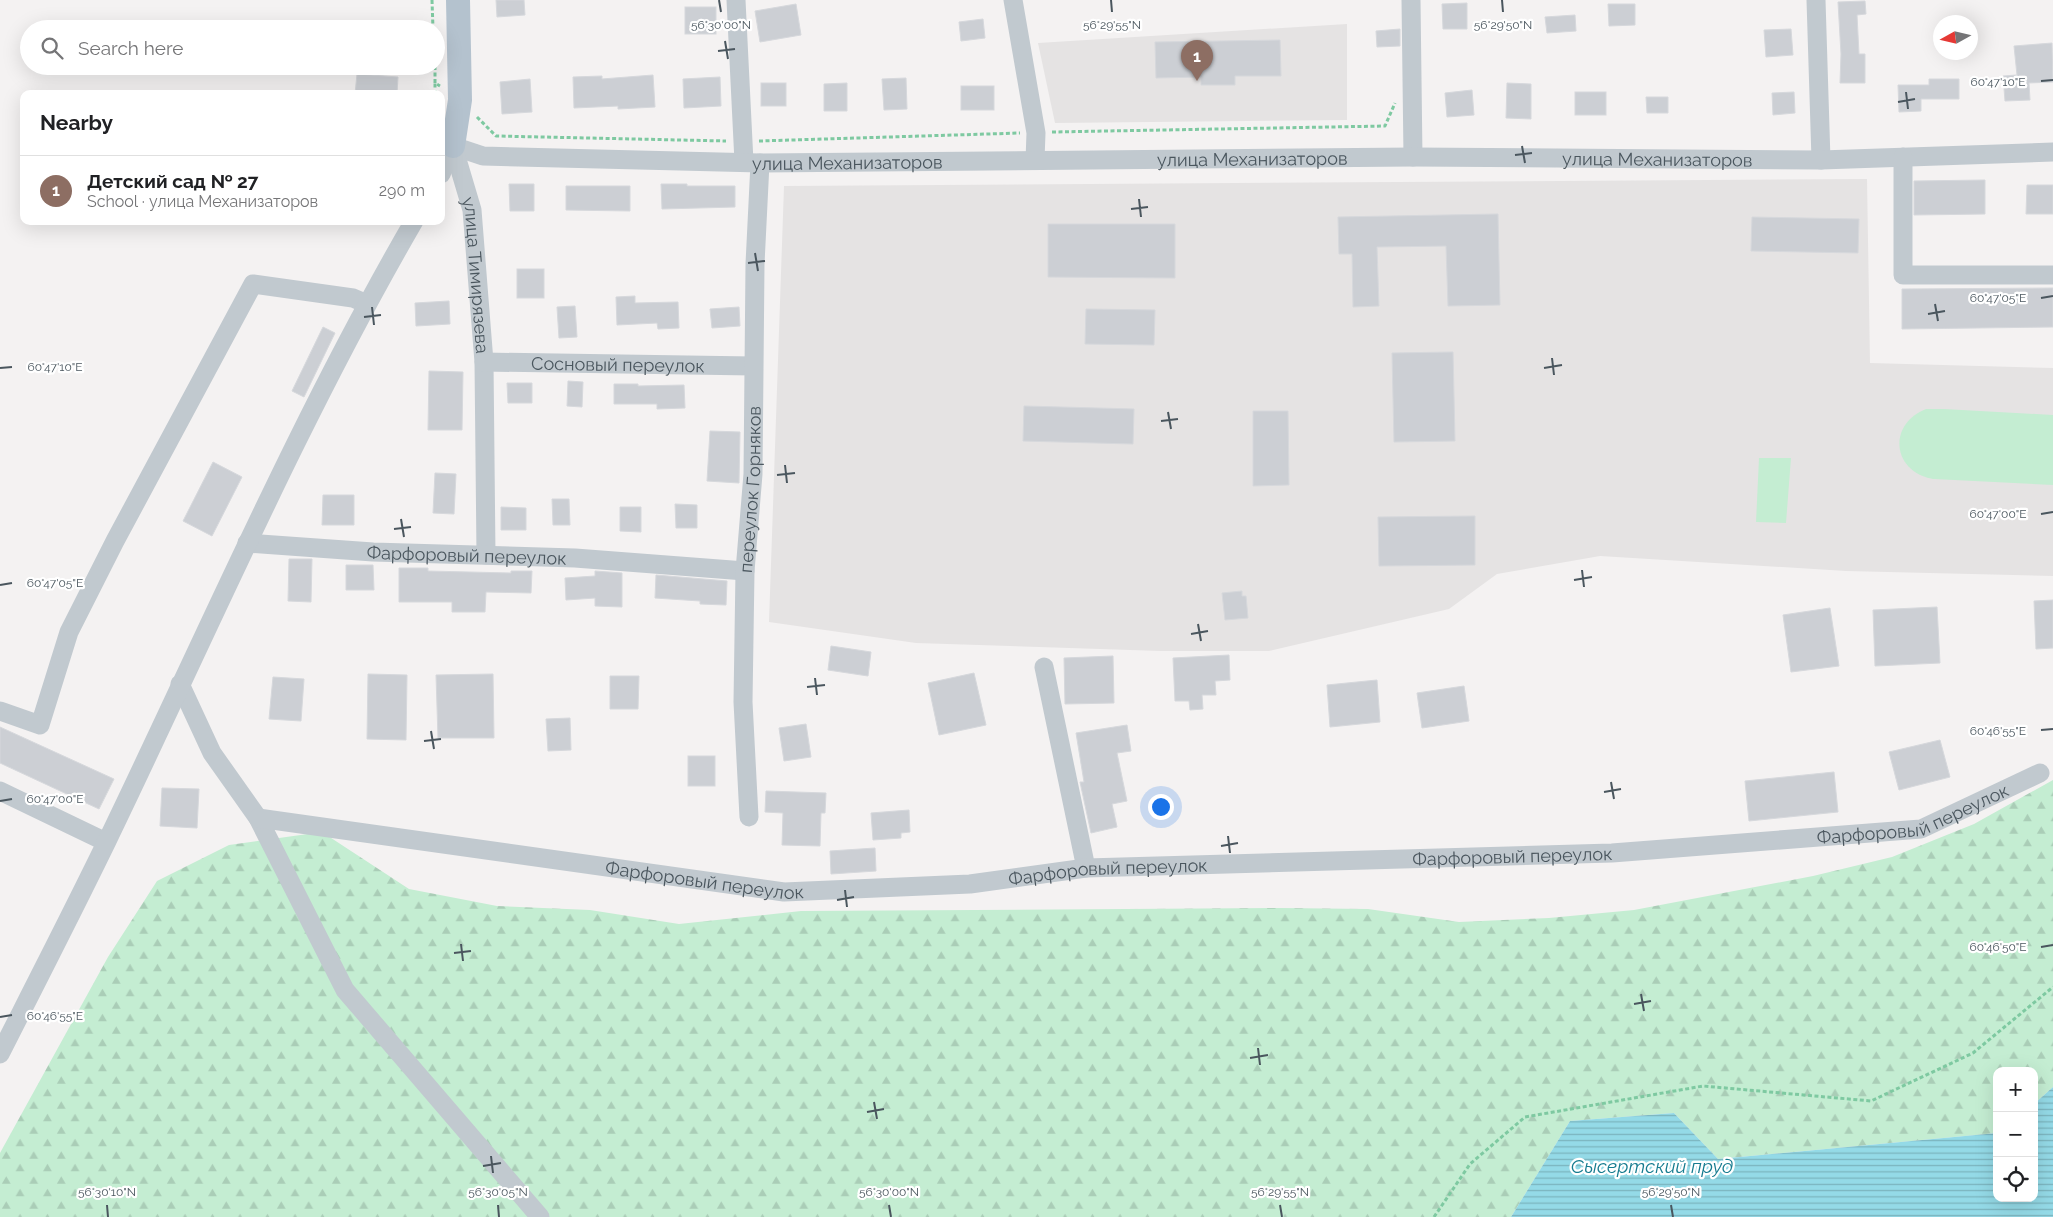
<!DOCTYPE html>
<meta charset="utf-8">
<style>
body{margin:0;font-family:Raleway,sans-serif;background:#f6f6f6;color:#202124}
.controls{position:absolute;right:15px;bottom:15px;display:grid;overflow:hidden;border-radius:10px;box-shadow:0 5px 20px #0002}
.controls button{width:45px;height:45px;display:grid;place-items:center;padding:0;border:0;border-bottom:1px solid #e0e0e0;background:#fff;color:#202124;font:25px sans-serif}
.compass{position:absolute;left:1933px;top:15px;width:45px;height:45px;border-radius:50%;background:#fff;box-shadow:0 5px 20px #0002;rotate:262deg}
.you{position:absolute;left:1160px;top:806px;width:18px;height:18px;margin:-12px;border:4px solid #fff;border-radius:50%;background:#1a73e8;box-shadow:0 0 0 8px #1a73e833}
.badge{display:grid;place-items:center;width:32px;height:32px;border-radius:50%;background:#267cda;color:#fff;font-size:16px;font-weight:700}
.pin{position:absolute;translate:-50% -41px;filter:drop-shadow(0 1px 2px #0008)}
.pin::after{content:'';position:absolute;top:26px;width:18px;height:15px;background:inherit;clip-path:polygon(0 0,100% 0,50% 100%)}
.list{margin:0;padding:0;list-style:none}
h2{display:flex;justify-content:space-between;align-items:center;height:65px;margin:0;padding:0 20px;font-size:21px}
h2 small{font-size:16px;font-weight:400;color:#757577}
.list li{display:grid;grid-template-columns:32px 1fr auto;gap:15px;align-items:center;box-sizing:border-box;height:70px;padding:0 20px;border-top:1px solid #e0e0e0}
.list b{display:block;font-size:19px;white-space:nowrap}
.list p{margin:0;font-size:16px;white-space:nowrap;color:#757577}
.list em{font-size:16px;font-style:normal;color:#757577}
.icon{flex:none;width:28px;height:28px;fill:none;stroke:currentColor;stroke-width:2;stroke-linecap:round;stroke-linejoin:round}
.map{position:relative;flex:none;width:2053px;height:1217px;overflow:hidden}
.search{position:absolute;background:#fff;box-shadow:0 5px 20px #0002;left:20px;top:20px;width:425px;height:55px;display:flex;align-items:center;gap:12px;box-sizing:border-box;padding:0 18px;border-radius:28px;color:#757577;font-size:19px}
.panel{position:absolute;background:#fff;box-shadow:0 5px 20px #0002;left:20px;top:90px;width:425px;height:135px;border-radius:10px}
.map>svg:first-child{display:block}
</style>
<div class="map">
<svg width="2053" height="1217" viewBox="0 0 2053 1217">
<defs>
<pattern id="forest-firs" width="22" height="20" patternUnits="userSpaceOnUse" patternTransform="scale(1.25)"><rect width="22" height="20" fill="#c4edd2"/><path d="M5 1l3.5 6h-7zM16 11l3.5 6h-7z" fill="#aacdb7"/></pattern>
<pattern id="water-rules" width="6" height="5" patternUnits="userSpaceOnUse" patternTransform="scale(1.25)"><rect width="6" height="5" fill="#94dae7"/><path d="M0 2.5h6" fill="none" stroke="#7bb4be"/></pattern>
</defs>
<rect width="100%" height="100%" fill="#f4f2f2"/>
<!-- education -->
<g fill="#e5e3e3">
<path d="M1347 24V120L1055 123 1038 43Z"/>
<path d="M1867 179 1870 363 2053 368V576L1846 571 1600 556 1497 574 1449 609 1269 651H1161L916 643 769 622 784 186Z"/>
</g>
<!-- forest -->
<path fill="url(#forest-firs)" d="M2053 780V1087L2034 1104V1071H1997V1133L1718 1159 1674 1113 1570 1121 1511 1217H0V1153L108 957 157 881 229 845 322 832 409 889 497 906 590 910 679 924 801 911 1282 908 1368 909 1459 922 1549 918 1634 910 1813 876 1892 857 1974 824Z"/>
<!-- pitch -->
<g fill="#c4edd2">
<path d="M1926 409H1944L2053 415V485L1934 479C1893 473 1886 425 1926 409Z"/>
<path d="M1759 458H1791L1786 523 1756 522Z"/>
</g>
<!-- water -->
<path fill="url(#water-rules)" d="M2053 1087V1217H1511L1570 1121 1674 1113 1718 1159 1997 1133V1198H2034V1104Z"/>
<!-- building -->
<g fill="#cccfd4" stroke="#d6d8dc">
<path d="M496 0H524L525 15 497 17Z"/>
<path d="M1865 1 1866 14 1857 15 1859 54H1865V83H1840L1841 54 1838 2Z"/>
<path d="M1467 3V29H1443L1442 4Z"/>
<path d="M796 4 801 35 760 42 755 11Z"/>
<path d="M1608 4H1635V25L1609 26Z"/>
<rect x="685" y="7" width="31" height="27"/>
<path d="M1575 15 1576 31 1547 33 1545 17Z"/>
<path d="M983 19 985 38 961 41 959 22Z"/>
<path d="M1400 29V46L1377 47 1376 31Z"/>
<path d="M1791 29 1793 55 1766 57 1764 30Z"/>
<path d="M1280 40 1281 76H1235V85H1201V77L1156 78 1155 42Z"/>
<path d="M2052 43 2053 82 2029 83 2030 100 2005 101 2003 76 2017 75 2014 46Z"/>
<path d="M357 74 398 77 397 94H355Z"/>
<path d="M653 75 655 107 618 109V106L574 108 573 77 602 76V79Z"/>
<path d="M720 77 721 106 684 108 683 79Z"/>
<path d="M906 78 907 109 884 110 882 79Z"/>
<path d="M530 79 532 112 502 114 500 82Z"/>
<path d="M1929 79H1959V99H1921V111L1899 112 1898 85H1929Z"/>
<rect x="761" y="83" width="25" height="23"/>
<path d="M847 83V111H824V84Z"/>
<path d="M1507 83 1531 84V119L1506 118Z"/>
<rect x="961" y="86" width="33" height="24"/>
<path d="M1472 90 1474 115 1447 117 1445 93Z"/>
<rect x="1575" y="92" width="31" height="23"/>
<path d="M1794 92 1795 113 1773 115 1772 93Z"/>
<path d="M1646 97H1668V113H1647Z"/>
<path d="M1985 180V214L1914 215V181Z"/>
<path d="M509 184H534V211H510Z"/>
<path d="M661 184H687V186H735V207L662 209Z"/>
<path d="M2027 185H2053V214H2026Z"/>
<path d="M566 186H630V211L566 210Z"/>
<path d="M1498 214 1500 305 1448 306 1446 246 1377 247 1379 306 1353 307 1352 254H1339L1338 217Z"/>
<path d="M1752 217 1859 219 1858 253 1751 251Z"/>
<path d="M1048 224H1175V278L1048 277Z"/>
<rect x="517" y="269" width="27" height="29"/>
<path d="M2053 288V327L1902 329V289Z"/>
<path d="M635 296V303L678 302 679 328 658 329 657 323 617 325 616 297Z"/>
<path d="M449 301 450 324 416 326 415 303Z"/>
<path d="M575 306 577 337 559 338 557 307Z"/>
<path d="M739 307 740 326 712 328 710 309Z"/>
<path d="M1086 309 1155 310 1154 345 1085 344Z"/>
<path d="M323 327 335 333 304 397 292 391Z"/>
<path d="M1453 352 1455 441 1394 442 1392 353Z"/>
<path d="M429 371 463 372 462 430H428Z"/>
<path d="M568 381 583 382 582 407 567 406Z"/>
<path d="M507 383H532V403H508Z"/>
<path d="M614 384H638V386L684 385 685 408 657 409V404H614Z"/>
<path d="M1024 406 1134 409 1133 444 1023 441Z"/>
<path d="M1253 411H1288L1289 485 1253 486Z"/>
<path d="M710 431 740 432 739 483 707 481Z"/>
<path d="M213 462 242 477 212 536 183 521Z"/>
<path d="M435 473 456 474 454 514 433 513Z"/>
<path d="M323 495H354V525H322Z"/>
<path d="M552 499H569L570 525H553Z"/>
<path d="M675 504 697 505V528H676Z"/>
<path d="M501 507 526 508V530H501Z"/>
<path d="M620 507H641V532L620 531Z"/>
<path d="M1475 516V565L1379 566 1378 517Z"/>
<path d="M289 559H312L311 602 288 601Z"/>
<path d="M346 565H373L374 590H346Z"/>
<path d="M399 568H428V571L511 573V571H532L531 593 486 592 485 612H452V602H399Z"/>
<path d="M595 571 622 573V607L595 606V598L566 600 565 578 595 576Z"/>
<path d="M656 575 727 581 726 605 700 604V601L655 598Z"/>
<path d="M1242 591V596H1246L1248 618 1225 620 1222 593Z"/>
<path d="M2053 600V648L2036 649 2034 601Z"/>
<path d="M1937 607 1940 663 1875 666 1873 610Z"/>
<path d="M1830 608 1839 666 1791 672 1783 615Z"/>
<path d="M831 646 871 652 868 676 828 670Z"/>
<path d="M1229 655 1230 680 1215 681 1216 695H1202L1203 709 1190 710 1189 701H1175L1173 658Z"/>
<path d="M1113 656 1114 703 1065 704 1064 658Z"/>
<path d="M974 673 986 725 939 735 928 683Z"/>
<path d="M368 674 407 675 406 740 367 739Z"/>
<path d="M493 674 494 738H438L436 675Z"/>
<path d="M610 676H639L638 709H610Z"/>
<path d="M273 677 304 679 301 721 269 719Z"/>
<path d="M1377 680 1380 722 1330 727 1327 685Z"/>
<path d="M1464 686 1469 721 1422 728 1417 693Z"/>
<path d="M570 718 571 750 548 751 546 719Z"/>
<path d="M806 724 811 757 784 761 779 728Z"/>
<path d="M1127 725 1131 751 1117 753 1127 801 1112 804 1117 827 1091 833 1080 782H1084L1076 733Z"/>
<path d="M0 727 114 779 99 809 0 763Z"/>
<path d="M1940 740 1950 777 1899 790 1889 752Z"/>
<rect x="688" y="756" width="27" height="30"/>
<path d="M1834 772 1838 812 1749 821 1745 781Z"/>
<path d="M162 788 199 789 197 828 160 826Z"/>
<path d="M766 791 826 793 825 813H821L820 846 782 845 783 813 765 812Z"/>
<path d="M909 810 910 832 901 833V838L873 840 871 813Z"/>
<path d="M875 848 876 871 831 874 830 851Z"/>
</g>
<g fill="none" stroke-linecap="round" stroke-linejoin="round">
<!-- path -->
<g stroke="#7ec9a1" stroke-width="3" stroke-dasharray="4 2.5" stroke-linecap="butt">
<path d="M432 0 433 29"/>
<path d="M435 66V83L440 86"/>
<path d="M435 94V83"/>
<path d="M477 117 496 136 726 141"/>
<path d="M1052 132 1385 126 1395 103"/>
<path d="M759 141 1020 133"/>
<path d="M1434 1217 1470 1164 1525 1117 1703 1086 1871 1101 1973 1053 2053 987"/>
</g>
<!-- minor -->
<g stroke="#c1c9cf" stroke-width="19">
<path d="M736 0 744 162"/>
<path d="M1013 0 1036 133 1035 160"/>
<path d="M1411 0 1413 157"/>
<path d="M1816 0 1821 160"/>
<path id="s1" d="M453 146 483 156 760 163 1413 157 1821 160 2053 152"/>
<path id="s2" d="M453 146 472 210 484 362 486 555"/>
<path d="M1903 157V275H2053"/>
<path d="M441 174 453 146"/>
<path id="s3" d="M484 362 753 366"/>
<path id="s4" d="M247 543 373 552 575 558 745 571"/>
<path d="M1044 667 1086 868"/>
<path d="M180 684 212 753 258 818 345 990 540 1217"/>
<path d="M0 711 40 725 69 632 115 541 253 284 353 298 367 304"/>
<path d="M0 791 106 842"/>
<path id="s5" d="M749 817 743 702 745 571 753 474 755 264 760 163"/>
<path id="s6" d="M258 818 784 892 970 884 1086 868 1612 853 1921 829 2040 773"/>
<path d="M0 1054C36 983 72 913 107 841 207 634 298 421 414 221"/>
</g>
<!-- major -->
<path stroke="#b4c2ce" stroke-width="24" d="M453 146 460 100 458 0"/>
</g>
<!-- ticks -->
<path fill="none" stroke="#4a565e" stroke-width="2" d="M719 0 721 12M1111 0 1112 12M1502 0 1503 12M725 41 728 59M718 51 735 49M2041 81 2053 80M1906 92 1908 109M1898 102 1915 99M1522 146 1525 163M1515 155 1532 153M1139 199 1141 217M1131 209 1148 207M755 253 758 271M748 263 765 261M2041 298 2053 296M1935 304 1938 321M372 307 374 325M1928 314 1945 311M364 317 381 315M1552 358 1554 375M0 368 12 367M1544 368 1562 365M1168 412 1171 429M1161 421 1178 419M785 465 787 483M777 475 795 473M2041 514 2053 512M401 519 404 537M394 529 411 527M1582 570 1584 587M1574 580 1592 577M0 585 12 583M1198 624 1201 641M1191 634 1208 631M815 678 817 695M807 687 825 685M2041 730 2053 729M431 731 434 749M424 741 441 739M1611 782 1614 799M1604 792 1621 789M0 801 12 799M1228 836 1230 853M1221 846 1238 843M845 890 847 907M837 900 854 897M461 944 463 961M2041 947 2053 945M454 953 471 951M1641 994 1644 1011M1634 1004 1651 1001M0 1017 12 1015M1258 1048 1260 1065M1250 1058 1268 1055M874 1102 877 1119M867 1112 884 1109M491 1156 493 1173M483 1166 501 1163M107 1205 108 1217M498 1205 499 1217M889 1205 891 1217M1280 1205 1282 1217M1671 1205 1673 1217"/>
<g text-anchor="middle" dominant-baseline="central" stroke-width="4.5" stroke-linejoin="round" paint-order="stroke">
<!-- street labels -->
<g font-size="18" fill="#4a565e" stroke="#fff">
<text stroke="none"><textPath href="#s1" startOffset="801">улица Механизаторов</textPath></text>
<text stroke="none"><textPath href="#s1" startOffset="1206">улица Механизаторов</textPath></text>
<text stroke="none"><textPath href="#s1" startOffset="396">улица Механизаторов</textPath></text>
<text stroke="none"><textPath href="#s2" startOffset="132">улица Тимирязева</textPath></text>
<text stroke="none"><textPath href="#s3" startOffset="134">Сосновый переулок</textPath></text>
<text stroke="none"><textPath href="#s5" startOffset="328">переулок Горняков</textPath></text>
<text stroke="none"><textPath href="#s4" startOffset="220">Фарфоровый переулок</textPath></text>
<text stroke="none"><textPath href="#s6" startOffset="1666">Фарфоровый переулок</textPath></text>
<text stroke="none"><textPath href="#s6" startOffset="1261">Фарфоровый переулок</textPath></text>
<text stroke="none"><textPath href="#s6" startOffset="856">Фарфоровый переулок</textPath></text>
<text stroke="none"><textPath href="#s6" startOffset="451">Фарфоровый переулок</textPath></text>
</g>
<!-- water labels -->
<g font-size="19" font-style="italic" fill="#157b8f" stroke="#fff">
<text x="1652" y="1166">Сысертский пруд</text>
</g>
</g>
<g font-size="12" text-anchor="middle" fill="#4a565e" stroke="#fff" stroke-width="4.5" stroke-linejoin="round" paint-order="stroke">
<text x="721" y="29">56°30'00"N</text>
<text x="1112" y="29">56°29'55"N</text>
<text x="1503" y="29">56°29'50"N</text>
<text x="1998" y="86">60°47'10"E</text>
<text x="1998" y="302">60°47'05"E</text>
<text x="55" y="371">60°47'10"E</text>
<text x="1998" y="518">60°47'00"E</text>
<text x="55" y="587">60°47'05"E</text>
<text x="1998" y="735">60°46'55"E</text>
<text x="55" y="803">60°47'00"E</text>
<text x="1998" y="951">60°46'50"E</text>
<text x="55" y="1020">60°46'55"E</text>
<text x="107" y="1196">56°30'10"N</text>
<text x="498" y="1196">56°30'05"N</text>
<text x="889" y="1196">56°30'00"N</text>
<text x="1280" y="1196">56°29'55"N</text>
<text x="1671" y="1196">56°29'50"N</text>
</g>
</svg>
<div class="controls">
<button>+</button>
<button>−</button>
<button><svg class="icon" aria-label="locate" viewBox="0 0 24 24"><circle cx="12" cy="12" r="6"/><path d="M12 2v4M12 18v4M2 12h4M18 12h4"/></svg></button>
</div>
<svg class="compass" viewBox="-18 -18 36 36"><path d="M0-13l5 13h-10z" fill="#e53935"/><path d="M0 13l5-13h-10z" fill="#757577"/></svg>
<div class="you"></div>
<div class="pin badge" style="left:1197px;top:81px;background:#8d6e63">1</div>
<div class="search"><svg class="icon" aria-label="search" viewBox="0 0 24 24"><circle cx="10" cy="10" r="6"/><path d="M15 15l6 6"/></svg>Search here</div>
<section class="panel">
<h2>Nearby<small></small></h2>
<ul class="list">
<li><span class="badge" style="background:#8d6e63">1</span><div><b>Детский сад № 27</b><p>School · улица Механизаторов</p></div><em>290 m</em></li>
</ul>
</section>
</div>
